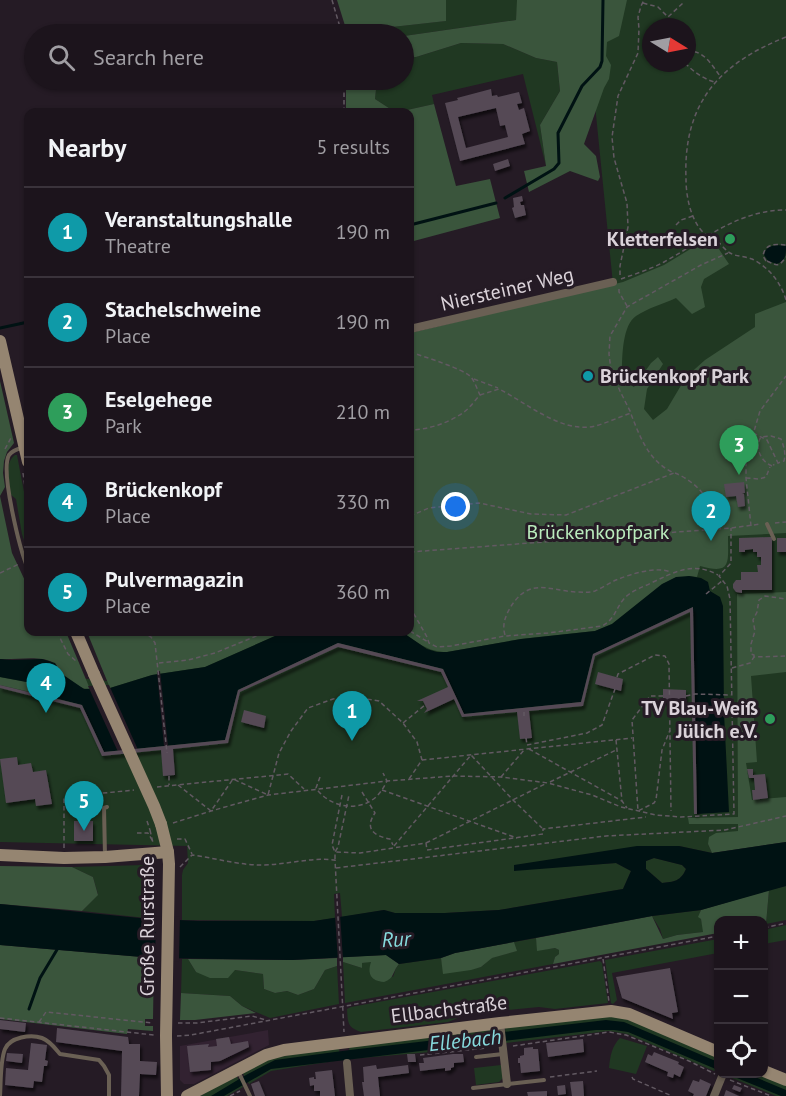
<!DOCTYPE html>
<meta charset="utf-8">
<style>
body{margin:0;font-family:"PT Sans",sans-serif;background:#251d25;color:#f1f3f6}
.controls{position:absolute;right:18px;bottom:18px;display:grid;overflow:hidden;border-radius:12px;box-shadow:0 2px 4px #0004}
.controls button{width:54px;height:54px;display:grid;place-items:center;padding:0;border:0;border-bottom:2px solid #3a333b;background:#1c141c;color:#f1f3f6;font:30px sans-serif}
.compass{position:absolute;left:642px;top:18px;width:54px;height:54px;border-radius:50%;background:#1c141c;box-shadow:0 2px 4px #0004;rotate:100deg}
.you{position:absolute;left:456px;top:507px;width:21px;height:21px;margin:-15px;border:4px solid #fff;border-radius:50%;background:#1a73e8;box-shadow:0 0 0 9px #1a73e833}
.badge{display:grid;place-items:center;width:39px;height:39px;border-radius:50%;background:#d93025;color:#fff;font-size:20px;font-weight:700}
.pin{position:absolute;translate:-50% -50px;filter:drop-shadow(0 2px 3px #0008)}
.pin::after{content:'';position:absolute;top:32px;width:21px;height:18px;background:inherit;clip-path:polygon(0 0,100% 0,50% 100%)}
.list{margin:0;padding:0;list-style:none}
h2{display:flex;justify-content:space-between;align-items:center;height:78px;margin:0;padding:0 24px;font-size:26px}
h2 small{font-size:20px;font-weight:400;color:#a09ea3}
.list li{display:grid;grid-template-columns:39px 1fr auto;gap:18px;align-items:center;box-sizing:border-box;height:90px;padding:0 24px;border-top:2px solid #3a333b}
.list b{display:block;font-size:22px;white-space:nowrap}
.list p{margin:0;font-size:20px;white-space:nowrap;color:#a09ea3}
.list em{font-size:20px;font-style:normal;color:#a09ea3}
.icon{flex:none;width:33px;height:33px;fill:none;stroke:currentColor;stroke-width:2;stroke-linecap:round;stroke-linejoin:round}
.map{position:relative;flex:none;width:786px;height:1096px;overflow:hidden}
.search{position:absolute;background:#1c141c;box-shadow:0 2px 4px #0004;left:24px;top:24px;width:390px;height:66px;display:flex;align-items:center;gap:15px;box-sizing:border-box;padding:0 21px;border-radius:33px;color:#a09ea3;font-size:22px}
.panel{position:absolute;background:#1c141c;box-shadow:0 2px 4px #0004;left:24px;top:108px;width:390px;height:528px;border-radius:12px}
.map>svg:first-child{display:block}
</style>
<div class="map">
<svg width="786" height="1096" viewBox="0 0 786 1096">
<defs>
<filter id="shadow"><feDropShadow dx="2" dy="3.5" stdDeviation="1.5" flood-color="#0009"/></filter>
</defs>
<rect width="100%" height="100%" fill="#251b25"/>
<!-- built -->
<path fill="#322231" d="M268 1030 269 1045 194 1084H184L180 1080V1046Z"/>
<!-- green -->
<g fill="#203822" fill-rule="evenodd">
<path d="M446 0H518L516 20 404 36 347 34V32L445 21Z"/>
<path d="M596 0H786V828L708 844 712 853 679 846 514 870 616 863 631 871 623 889 499 910 445 913H395L384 910 342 917 340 893 334 894 335 918 314 921 182 920V875L183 870 188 863 187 846 0 842V670L117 682 100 632H410L614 294 592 75ZM651 27H687V63H651Z"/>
<path d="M461 43 503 44 536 58 557 62 560 91 540 125 546 166 523 74 432 95 434 104 398 112H395L375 99 377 80H404V58L416 57Z"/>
<path d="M15 455H17L28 513V553L22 534 16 499 10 494C9 481 3 465 15 455Z"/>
<path d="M654 858 682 865 686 869C681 881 674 882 662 883L646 869V861Z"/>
<path d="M144 865 155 872 156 877 155 919 82 911 98 894 93 877 72 867Z"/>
<path d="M786 886V920L766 924 769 890Z"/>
<path d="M701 910 699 917 701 919 704 932 677 935 663 939 660 929 652 916Z"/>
<path d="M786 925V940L764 944V930Z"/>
<path d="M536 938 538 950 555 948 559 950V954L555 957 553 964 345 1003 343 962 362 968V963L372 961 393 977 396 968 399 964 441 958 444 973 481 967 491 958 516 951 514 942Z"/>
<path d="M718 939V953L612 973 617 1000 613 1004 611 1003 605 960Z"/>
<path d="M182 959H188L196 972 235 970 263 974 264 989 275 993 287 991 298 995 314 989 325 970 337 966 339 1004 270 1018 242 1006 230 996 181 993Z"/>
<path d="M600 961 602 963 608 1003 555 1009 539 1007 468 1014 448 1022 361 1032C347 1027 348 1023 347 1009L351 1007Z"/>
<path d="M611 1015 633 1021 718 1057C718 1062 719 1068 714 1071L627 1034 609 1031 506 1043 505 1027Z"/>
<path d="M497 1028 500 1046 350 1059 349 1046Z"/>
<path d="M620 1038 647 1046 636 1074 609 1068C610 1056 612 1046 620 1038Z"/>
<path d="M339 1047 340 1060 271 1071 249 1084 242 1072 271 1058Z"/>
<path d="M501 1065 503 1078 499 1082 476 1085 474 1068Z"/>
<path d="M733 1074H760L786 1084V1096H776L732 1078Z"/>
<path d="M236 1075 243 1087 227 1096H200Z"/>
</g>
<!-- forest -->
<g fill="#3a553c">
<path d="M337 0H446V21L347 32Z"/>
<path d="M517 0H627L619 36 607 42 606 56 611 65 609 79 604 88 584 144 596 156 600 177 598 181 570 171 529 192 524 171 546 166 540 125 560 91 557 62 536 58 503 44 461 43 416 57 404 58V36L516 20Z"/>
<path d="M346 80H377L375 99 395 112H346Z"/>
<path d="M434 104 456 186 490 179 500 218 410 242V112H398Z"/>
<path d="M707 239H712L729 264 704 279 701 287 705 307 692 314 676 298C663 304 648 308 636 316 621 326 622 363 622 380L634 387 651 363 658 357 663 364 647 389 644 409 653 420 667 409 686 377 705 360 755 327V314L786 302V533L728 536C728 563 732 575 700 566L697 577 689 576 663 584 612 624 595 631 521 639 447 652C427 652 417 642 402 632H410V333L623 282 664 265Z"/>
<path d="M0 381 14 443 7 452 4 461 3 473 5 487 0 496 12 553 28 587V632H66L90 689C81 690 67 680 61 673 58 669 57 665 52 662 39 655 16 660 0 659Z"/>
<path d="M786 592V672L751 676 757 762 746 763 752 800 786 797V842L712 853 708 844 709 837 716 833 738 831V824H689L688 818 738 817 737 594Z"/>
<path d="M87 632H284L205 667 152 675 110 688Z"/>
<path d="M0 677 48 686 51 690 47 696 0 685Z"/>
<path d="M0 866 72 867 93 877 98 895 82 911 0 904Z"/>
<path d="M769 890 766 924 764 925V920H718V933L553 964 555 957 559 954V950L555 948 537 951 536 938 652 916 663 939 677 935 703 932 701 919 698 917 701 910Z"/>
<path d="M514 942 517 951 492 958 481 967 471 970 443 974 441 958 455 953Z"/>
<path d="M0 945 154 958 153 1019H145V1026H153V1031L128 1029 127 1034 0 1019Z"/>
<path d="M386 955 399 964C392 972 395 978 384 982 371 981 367 974 371 962L362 963V968L343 962V957Z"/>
<path d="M337 958V966L325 970 314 989 298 995 287 991 275 993 264 989 263 974 235 970 228 978H210L196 972 188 959 292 960Z"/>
<path d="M181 993 230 996 242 1006 256 1013 195 1020H180Z"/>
</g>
<!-- water -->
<g fill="#001213" fill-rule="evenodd">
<path d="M777 245 786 246C786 255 786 260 777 264L768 261 764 255C765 248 770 246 777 245Z"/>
<path d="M689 576 701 578 708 582 710 591 720 597 723 606 724 713 729 812 697 814 693 607 593 654 581 702 464 714 443 669 338 643 238 690 225 740 104 752 82 705 47 696 51 690 48 686 0 677V659L12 660 42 659 55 663 62 674 84 689 110 688 152 675 205 667 284 632H402L427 649 437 652H447L521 639 595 631 612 624 662 584 676 577Z"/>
<path d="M786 842V886L701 910 652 916 455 953 441 958 399 964 386 955 292 960 154 958 0 945V904L140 918 198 921H314L384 910 395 913H445L499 910 623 889 631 871 616 863 514 871V865L637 846H679L712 853ZM654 858 682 865 686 869C681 881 674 882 662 883L646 869V861Z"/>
<path d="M606 1020 624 1022 718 1062V1070L628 1032 614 1030H596L271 1069 224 1096H211L246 1075 275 1060 350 1050Z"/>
<path d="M727 1074H748L786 1090V1096H781Z"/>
</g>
<!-- pier -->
<g fill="#251b25">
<path d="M160 671 168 746H164L157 672Z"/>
<path d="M109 685 139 752 119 754 88 686Z"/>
<path d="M340 914 343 960 338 961 335 915Z"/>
<path d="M156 916 180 917 179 962 155 961Z"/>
</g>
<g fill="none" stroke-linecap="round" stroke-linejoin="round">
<!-- stream -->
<g stroke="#001213" stroke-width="3">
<path d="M505 198 554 169 559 163 558 133 582 86 600 67 602 61 603 0"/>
<path d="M410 225 496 203"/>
<path d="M0 328 28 322"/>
<path d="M29 1009 40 978 58 948"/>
</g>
</g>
<!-- building -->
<g fill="#544955" fill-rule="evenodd" filter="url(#shadow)">
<path d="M491 89 492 96 497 95 498 97 519 92 522 103 517 104 519 110 524 108 530 131 522 134 525 144 460 161 445 103 458 100 457 98ZM496 108 500 126 505 125 508 137 466 148 458 117Z"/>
<path d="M508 159 510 166 495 171 493 164Z"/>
<path d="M522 196 523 201 520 202 521 205H524L526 215 515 218 512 208 514 207 513 198Z"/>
<path d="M744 482 745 493H742L744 494 745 506 738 507 736 496 726 497 724 484Z"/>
<path d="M772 537V590H742V593L736 592 733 588V584L736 580H741V572H758L757 565H761V557H757V552H753V549L745 550V552H739V538Z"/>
<rect x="777" y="538" width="9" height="14"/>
<path d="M693 607 697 814H694L690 612 595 656 583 706 529 711 532 738 520 739 517 712 462 717 454 699 424 713 427 709 423 701H417L448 687 441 672 338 647 240 692 228 743 173 749 175 775 163 776 161 750 102 756 80 708 0 688V685L82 705 104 752 225 740 238 690 338 643 443 669 464 714 581 702 593 654Z"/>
<path d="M598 672 623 679 621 691 595 684Z"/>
<path d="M663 689 686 690V702H663Z"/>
<path d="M244 710 266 716 264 728 241 722Z"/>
<path d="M17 757 18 765 31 763 33 772 46 770 52 804 36 806 35 799 6 803 0 759Z"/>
<path d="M747 769H753V775L765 774 768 798 753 800 752 790H755L754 778H749Z"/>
<rect x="74" y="821" width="19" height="20"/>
<path d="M670 968 678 1012 672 1013 673 1019 622 998 616 977Z"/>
<path d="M0 1020 26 1023 25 1032 0 1029Z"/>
<path d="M57 1028 128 1037 129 1044H140V1061L157 1062 156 1075 140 1074 139 1096H121L122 1051 56 1042Z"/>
<path d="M229 1037 231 1044 248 1041 249 1047 220 1061 211 1062V1070L190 1072 187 1046 209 1044 208 1047 217 1046 216 1039Z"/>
<path d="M583 1039 584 1052 548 1057 546 1043Z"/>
<path d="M31 1043 47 1045 45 1060 48 1061 47 1066H44L42 1082 34 1081 33 1088 5 1085 6 1068 28 1070Z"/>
<path d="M533 1047V1049H538L540 1071 521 1073 520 1063H518V1058H520V1056L524 1055V1048Z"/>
<path d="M654 1052 679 1062 678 1064 684 1067 680 1077 674 1074 673 1078 667 1076 668 1072 645 1062 648 1054 652 1056Z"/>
<path d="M7 1053 23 1054 22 1063 6 1061Z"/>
<path d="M407 1054H415L416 1062H408Z"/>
<path d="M453 1054H463L464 1062 454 1063V1067L451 1068V1070L445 1071V1068L420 1071 419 1063H424L423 1058Z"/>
<path d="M376 1065 377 1069 408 1065 409 1073 378 1077 380 1096H364L362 1082H364L363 1067Z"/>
<path d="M332 1070 335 1096H320V1091H314V1085L310 1086 309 1078 314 1077V1079H316L315 1072Z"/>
<path d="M700 1079 711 1084 706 1096H693L694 1094 688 1091 693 1080 699 1082Z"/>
<path d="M259 1081 265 1096H255L251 1084Z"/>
<path d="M583 1081 584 1096H572L570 1082Z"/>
<path d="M565 1085 566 1094 558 1095 557 1086Z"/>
<path d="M734 1085 742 1088 740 1092 732 1089Z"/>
<path d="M726 1090 739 1096H724Z"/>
<path d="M547 1091V1096H528L527 1092Z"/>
</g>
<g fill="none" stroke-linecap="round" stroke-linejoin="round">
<!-- path -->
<g stroke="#625962" stroke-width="1.5" stroke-dasharray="4.5 3" stroke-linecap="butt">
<path d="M332 0 342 34"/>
<path d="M643 3 658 7 668 17 683 3"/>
<path d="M786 37C718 64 683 104 686 179 686 197 691 222 705 234 708 237 713 238 717 241 721 244 725 250 730 253 737 257 745 256 752 259 769 267 781 283 786 300"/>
<path d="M687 52C702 48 712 65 720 76"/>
<path d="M685 63C694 72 702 78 714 82"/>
<path d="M344 112V80"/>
<path d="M676 225 681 220 693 216"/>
<path d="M766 261 763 256C765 243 775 244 786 245"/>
<path d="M767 261C777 266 779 267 786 257"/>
<path d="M620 275V266L628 227 627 203 614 158 612 137 618 96 638 53 639 29 638 17 641 6 644 0"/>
<path d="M621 279C635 274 651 269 664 262 704 240 738 210 786 210"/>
<path d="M619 289V292L627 306"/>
<path d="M410 352C422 356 464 369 471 377 475 382 477 389 480 395 475 400 470 408 464 412 449 423 427 430 410 430"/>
<path d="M474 379 498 388"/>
<path d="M480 395 499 389C527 403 562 434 595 426 607 423 619 417 631 413L620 391 611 370 609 354 610 336 627 307 701 265 728 253"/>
<path d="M753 433 767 440 778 463 773 465"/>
<path d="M5 449 11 438"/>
<path d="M772 466C761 462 754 447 761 437L771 436 781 439C784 447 786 453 784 461L778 463"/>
<path d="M23 473 28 507"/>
<path d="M675 473C687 478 703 489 708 503 710 510 710 519 710 527"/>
<path d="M746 478 759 479 766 477 770 467"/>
<path d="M410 516 429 508 479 503 531 514 566 515 674 473C649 462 640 437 631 414"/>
<path d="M775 523 786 522"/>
<path d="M751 526 746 478V458L760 411 786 376"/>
<path d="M410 552 731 528 761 524"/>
<path d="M0 573 19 564"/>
<path d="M706 594 722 581"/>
<path d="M410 607 427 637 429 643 437 647 451 646 505 636 548 633 602 626C615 619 615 610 623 600 630 591 641 588 651 583 675 572 693 561 718 575"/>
<path d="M410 631 428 642"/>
<path d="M57 632 68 654 76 661"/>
<path d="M142 632 151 637 155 643 167 753"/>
<path d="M505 635C502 625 505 617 510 608 529 577 547 590 576 592 583 592 589 593 595 591 602 588 609 583 616 580 631 574 655 566 671 572"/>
<path d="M754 657V655L751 654V644L755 631 753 620 757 612 759 600 765 596 786 599"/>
<path d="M159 663 188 660 215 653 266 632"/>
<path d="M732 668 750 663 754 657 786 656"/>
<path d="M617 677 618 674 655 655 665 656 669 664 671 811"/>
<path d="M663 696H650L632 720 638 811 654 803 656 800 662 750 670 730"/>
<path d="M686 696 695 694 731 695"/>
<path d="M524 712V716"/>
<path d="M403 723 425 705"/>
<path d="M526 738 527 745"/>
<path d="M616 740 622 801 627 808"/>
<path d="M527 745 587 733 602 725 615 689"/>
<path d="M529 749 622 801"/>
<path d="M422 760 632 738"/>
<path d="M169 776V785"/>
<path d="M320 777 316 788C329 807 358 813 376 797 381 792 384 787 387 781L383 773"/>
<path d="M501 777 524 750"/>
<path d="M550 782 616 750"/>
<path d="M178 785 211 811 233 779 268 795 279 753 291 731 308 708 333 699 354 697 379 701 403 723 417 742 422 760 409 779"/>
<path d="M157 787 288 774 304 789"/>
<path d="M382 790 517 838"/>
<path d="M362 792 375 813C364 829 374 836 390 839L393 845"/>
<path d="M342 795 332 845 335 852 360 853 426 843 427 850 543 834V829L646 817"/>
<path d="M173 823 211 811 268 795 387 781 453 776 501 777 548 783 592 795 621 807 656 815 681 817 734 814 730 599 727 586 719 576 731 563V528"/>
<path d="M150 830 153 843"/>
<path d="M137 833H148L152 840H154"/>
<path d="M177 839H185L192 854"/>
<path d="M426 843 545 784"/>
<path d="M394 846 471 755 513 800 542 828"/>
<path d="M64 848V797L134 790"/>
<path d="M335 859V852L338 847 349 795"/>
<path d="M180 867 192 855C215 858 238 865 261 865 286 865 310 857 335 860L344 1032"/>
<path d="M336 868 606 836 725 830 786 816"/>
<path d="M764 928 786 923"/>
<path d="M603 959 609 1002"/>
<path d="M0 1018 154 1035"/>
<path d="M39 1022 46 1012 153 1023"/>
<path d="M178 1023H197L252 1016 266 1020"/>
<path d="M177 1036 191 1035 718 936"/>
<path d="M513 1046 609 1032 626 1035 689 1061 715 1074"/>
<path d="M420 1055 487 1048"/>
<path d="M550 1077 597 1071"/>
<path d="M632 1077 633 1079 672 1096"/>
<path d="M730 1080 771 1096"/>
<path d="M230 1096 240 1091"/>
</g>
<!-- lane -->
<g stroke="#6a6054" stroke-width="4">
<path d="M22 448C17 449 12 451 9 455 0 471 20 550 28 569"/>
<path d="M767 524 774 539"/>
<path d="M105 856 104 808 107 807"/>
<path d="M476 1057 503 1054"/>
<path d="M239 1073 250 1096"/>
<path d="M473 1088 544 1080"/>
<path d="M0 1096C1 1083 0 1061 5 1049 10 1037 31 1034 42 1038 50 1041 55 1048 60 1054L99 1060 104 1066 109 1075V1096"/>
</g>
<!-- street -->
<g stroke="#6a6054" stroke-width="8">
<path d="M410 329 613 282"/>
<path d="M500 1023 507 1084"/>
<path d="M347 1063 350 1096"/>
<path d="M714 1096 723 1074"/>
</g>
<!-- secondary -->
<g stroke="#958571" stroke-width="12">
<path d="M0 341 28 462"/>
<path d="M76 632 94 674"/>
<path d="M161 824 168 852 169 864 166 1036 167 1096"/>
<path d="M0 855 64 858 105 857 168 852"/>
<path d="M764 1071 786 1080"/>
<path d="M187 1096 266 1055 284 1050 500 1023 611 1011 629 1014 718 1052"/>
</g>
<!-- path-bridge -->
<path stroke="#625962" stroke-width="1.5" stroke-dasharray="4.5 3" stroke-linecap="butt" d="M147 821 150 830"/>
<!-- secondary-bridge -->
<path stroke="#958571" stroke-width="12" d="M94 674 154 806 161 824"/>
</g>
<!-- markers -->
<g fill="#2e9e5b" stroke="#251b25" stroke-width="2">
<circle cx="730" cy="239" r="6"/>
<circle cx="770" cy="719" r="6"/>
</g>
<circle fill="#0f9aa8" stroke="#251b25" stroke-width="2" cx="588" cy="376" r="6"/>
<g text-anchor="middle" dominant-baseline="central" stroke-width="6" stroke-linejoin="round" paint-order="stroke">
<!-- poi labels -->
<g font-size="20" font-weight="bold" fill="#dad2d9" stroke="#251b25" text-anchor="end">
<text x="718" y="239">Kletterfelsen</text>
<text x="600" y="376" text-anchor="start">Brückenkopf Park</text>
<text x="758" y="708">TV Blau-Weiß<tspan x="758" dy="23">Jülich e.V.</tspan></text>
</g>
<!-- street labels -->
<g font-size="20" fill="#dad2d9" stroke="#251b25">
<text transform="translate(507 289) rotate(-13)">Niersteiner Weg</text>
<text transform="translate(147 926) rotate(-90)">Große Rurstraße</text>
<text transform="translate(449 1009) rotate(-7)">Ellbachstraße</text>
</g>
<!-- park labels -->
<g font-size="20" fill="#baecbd" stroke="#251b25">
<text x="598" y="532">Brückenkopfpark</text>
</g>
<!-- water labels -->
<g font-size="21" font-style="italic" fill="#87dbde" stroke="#251b25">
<text transform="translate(396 939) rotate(-3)">Rur</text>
<text transform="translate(465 1040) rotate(-6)">Ellebach</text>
</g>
</g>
</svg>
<div class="controls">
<button>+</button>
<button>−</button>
<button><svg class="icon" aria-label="locate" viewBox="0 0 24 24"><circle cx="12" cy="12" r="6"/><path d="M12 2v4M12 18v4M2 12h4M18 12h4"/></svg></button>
</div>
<svg class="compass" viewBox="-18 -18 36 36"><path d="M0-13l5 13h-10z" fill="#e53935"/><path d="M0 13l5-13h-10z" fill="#a09ea3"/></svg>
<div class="you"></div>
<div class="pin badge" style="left:352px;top:741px;background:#0f9aa8">1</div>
<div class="pin badge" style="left:711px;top:541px;background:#0f9aa8">2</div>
<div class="pin badge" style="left:739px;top:475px;background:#2e9e5b">3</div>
<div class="pin badge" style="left:46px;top:713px;background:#0f9aa8">4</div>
<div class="pin badge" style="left:84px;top:831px;background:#0f9aa8">5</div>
<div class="search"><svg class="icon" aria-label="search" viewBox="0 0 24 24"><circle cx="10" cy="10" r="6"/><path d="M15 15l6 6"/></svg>Search here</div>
<section class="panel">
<h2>Nearby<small>5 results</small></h2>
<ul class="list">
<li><span class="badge" style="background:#0f9aa8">1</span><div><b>Veranstaltungshalle</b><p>Theatre</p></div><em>190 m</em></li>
<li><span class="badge" style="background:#0f9aa8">2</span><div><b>Stachelschweine</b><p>Place</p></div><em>190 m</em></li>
<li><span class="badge" style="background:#2e9e5b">3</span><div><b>Eselgehege</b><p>Park</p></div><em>210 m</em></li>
<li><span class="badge" style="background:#0f9aa8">4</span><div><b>Brückenkopf</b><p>Place</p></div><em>330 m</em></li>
<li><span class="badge" style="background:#0f9aa8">5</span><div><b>Pulvermagazin</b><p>Place</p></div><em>360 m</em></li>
</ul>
</section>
</div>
